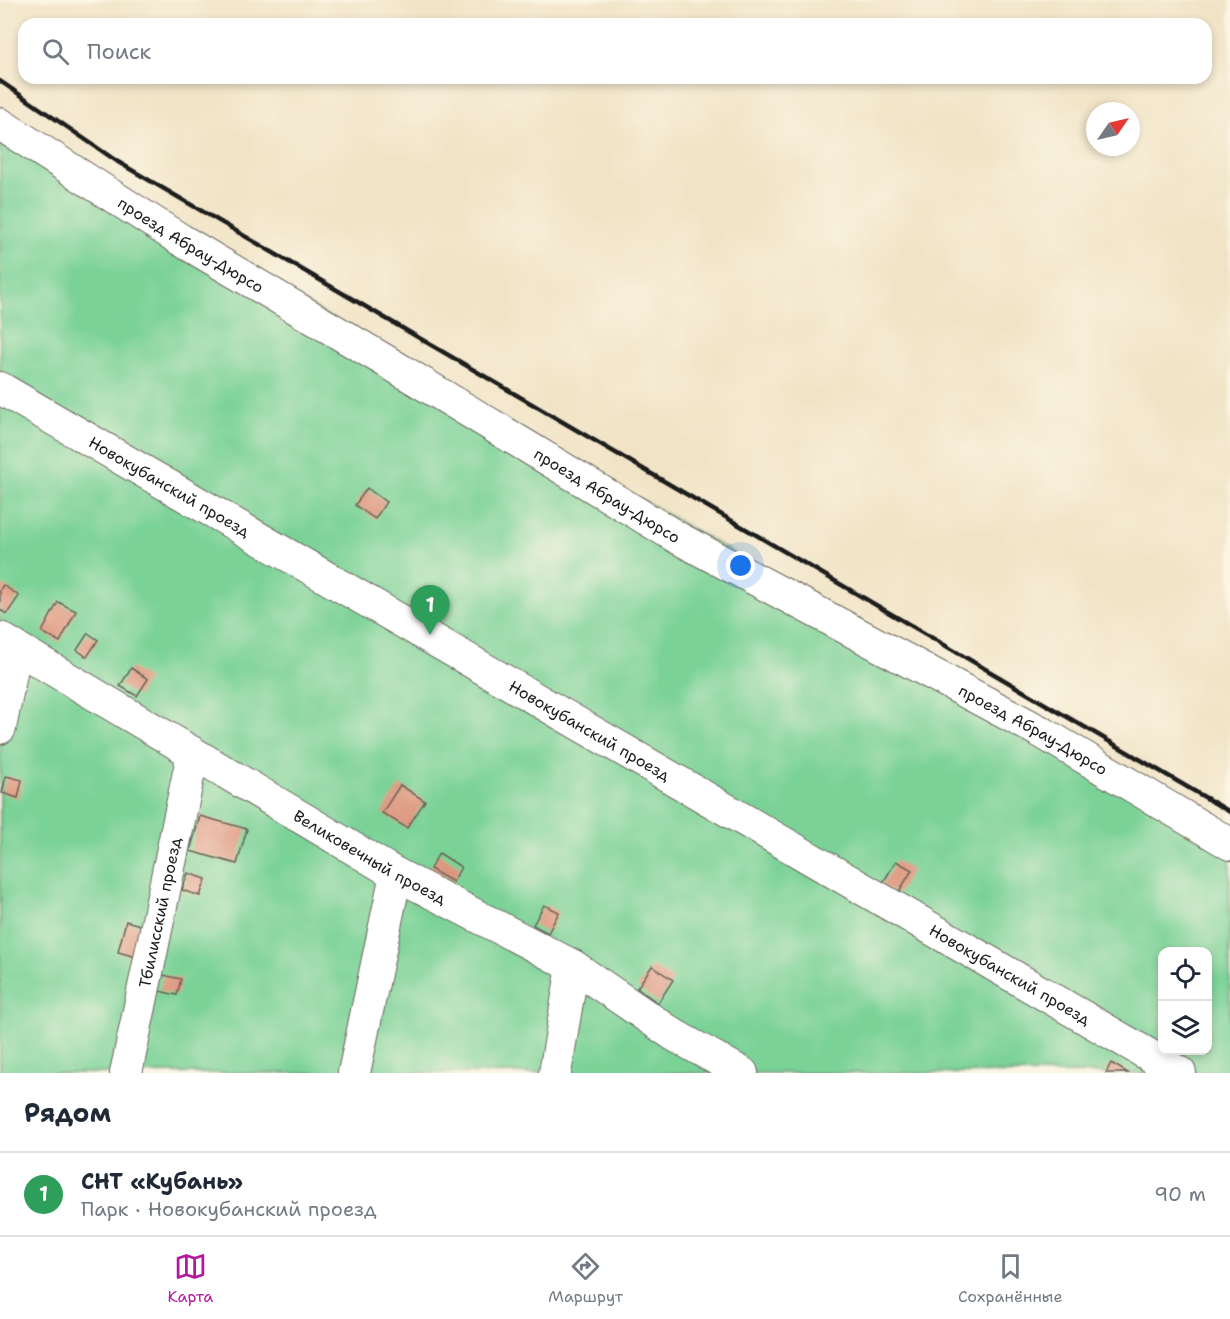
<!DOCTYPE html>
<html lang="ru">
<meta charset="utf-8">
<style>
body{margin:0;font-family:"Shantell Sans",sans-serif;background:#f6f6f7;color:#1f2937}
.controls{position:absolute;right:18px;bottom:18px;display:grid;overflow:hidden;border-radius:12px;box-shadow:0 3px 9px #0003}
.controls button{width:54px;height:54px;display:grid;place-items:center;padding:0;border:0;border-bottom:2px solid #e0e1e3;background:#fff;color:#1f2937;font:30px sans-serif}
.compass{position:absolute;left:1086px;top:102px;width:54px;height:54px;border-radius:50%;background:#fff;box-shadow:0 3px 9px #0003;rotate:56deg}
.you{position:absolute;left:741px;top:566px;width:21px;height:21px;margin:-15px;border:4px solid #fff;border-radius:50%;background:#1a73e8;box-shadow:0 0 0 9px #1a73e833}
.badge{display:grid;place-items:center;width:39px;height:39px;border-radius:50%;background:#b5179e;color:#fff;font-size:20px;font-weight:700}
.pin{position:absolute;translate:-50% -50px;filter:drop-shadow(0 2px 3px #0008)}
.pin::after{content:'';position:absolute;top:32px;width:21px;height:18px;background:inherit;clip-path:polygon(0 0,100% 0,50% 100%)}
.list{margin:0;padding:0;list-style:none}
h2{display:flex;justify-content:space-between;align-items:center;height:78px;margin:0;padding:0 24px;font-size:26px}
h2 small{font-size:20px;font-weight:400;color:#747a83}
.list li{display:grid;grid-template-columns:39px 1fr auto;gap:18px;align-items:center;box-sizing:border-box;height:84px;padding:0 24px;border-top:2px solid #e0e1e3}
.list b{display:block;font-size:22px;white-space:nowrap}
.list p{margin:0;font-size:20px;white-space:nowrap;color:#747a83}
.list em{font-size:20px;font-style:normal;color:#747a83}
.icon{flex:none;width:33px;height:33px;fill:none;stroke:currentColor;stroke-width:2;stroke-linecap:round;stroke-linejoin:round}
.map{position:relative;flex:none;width:1230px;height:1073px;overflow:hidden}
.search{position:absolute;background:#fff;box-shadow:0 3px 9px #0003;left:18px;right:18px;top:18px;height:66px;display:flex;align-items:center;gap:15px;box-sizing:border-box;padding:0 21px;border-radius:18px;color:#747a83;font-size:22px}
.sheet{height:162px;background:#fff}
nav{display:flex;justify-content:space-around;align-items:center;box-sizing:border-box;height:84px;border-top:2px solid #e0e1e3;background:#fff;font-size:16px;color:#747a83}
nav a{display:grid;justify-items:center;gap:3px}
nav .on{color:#b5179e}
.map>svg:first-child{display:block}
</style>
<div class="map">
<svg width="1230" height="1073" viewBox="0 0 1230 1073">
<rect width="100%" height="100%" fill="#fcf5e5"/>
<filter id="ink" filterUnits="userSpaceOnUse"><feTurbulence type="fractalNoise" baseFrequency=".0167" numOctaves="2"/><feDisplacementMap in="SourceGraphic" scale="12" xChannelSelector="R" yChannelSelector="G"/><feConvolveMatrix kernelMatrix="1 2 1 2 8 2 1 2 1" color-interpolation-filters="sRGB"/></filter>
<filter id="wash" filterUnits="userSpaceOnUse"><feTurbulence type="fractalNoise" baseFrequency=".008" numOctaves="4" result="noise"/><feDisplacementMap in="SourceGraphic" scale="24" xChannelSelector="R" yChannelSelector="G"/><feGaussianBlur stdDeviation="1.35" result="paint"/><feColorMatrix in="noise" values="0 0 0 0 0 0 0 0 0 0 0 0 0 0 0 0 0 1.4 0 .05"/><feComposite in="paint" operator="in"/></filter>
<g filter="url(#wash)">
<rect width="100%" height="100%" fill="#f1e4c6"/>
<!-- green -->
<path fill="#7ad297" stroke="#4b775a" stroke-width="1.5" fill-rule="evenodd" d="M0 124 1230 844V1073H0ZM1162 952H1208V1050H1162Z"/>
<g id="blocks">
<!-- building -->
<g fill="#de977f">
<path d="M367 488 386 502 375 519 355 505Z"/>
<path d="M3 585 19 596 7 614 0 610V590Z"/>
<path d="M58 602 76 611 60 642 42 632Z"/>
<path d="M88 633 98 640 87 657 77 650Z"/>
<path d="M131 668 148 679 137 696 120 686Z"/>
<path d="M6 776 22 780 18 798 2 793Z"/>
<path d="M400 785 425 801 407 828 382 813Z"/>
<path d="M200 816 247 829 237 864 190 851Z"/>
<path d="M439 853 461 867 453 882 430 869Z"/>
<path d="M896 861 912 870 897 895 881 886Z"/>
<path d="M188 873 206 879 200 896 182 890Z"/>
<path d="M544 905 559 912 548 933 533 925Z"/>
<path d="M126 921 147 927 140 958 118 952Z"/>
<path d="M652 966 673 980 658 1003 637 988Z"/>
<path d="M163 975 181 979 177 995 159 991Z"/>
<path d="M1111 1063 1128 1073H1106Z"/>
</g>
</g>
</g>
<g filter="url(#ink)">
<use href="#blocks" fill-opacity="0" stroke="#676258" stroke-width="1.5"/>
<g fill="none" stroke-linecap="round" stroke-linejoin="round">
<!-- minor casing -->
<g stroke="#676258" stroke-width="34">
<g id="minor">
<path id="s1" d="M0 124 181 240 384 360 678 538 1043 733 1230 844"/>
<path id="s2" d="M0 388 1180 1073"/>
<path id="s3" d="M0 638 396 874 573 966 674 1035 742 1073"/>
<path d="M0 728 16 648"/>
<path id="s4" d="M126 1073 193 753"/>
<path d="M354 1073 396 874"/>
<path d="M555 1073 573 966"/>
</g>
</g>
<!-- minor -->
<use href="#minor" stroke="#fff" stroke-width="32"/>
<!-- rail -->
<path stroke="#1c1c1c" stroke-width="4.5" d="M0 81 118 162 1230 812"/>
</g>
</g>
<g text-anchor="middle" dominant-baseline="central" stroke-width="6" stroke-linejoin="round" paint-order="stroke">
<!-- street labels -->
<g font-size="16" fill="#1c1c1c" stroke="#fcf5e5">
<text stroke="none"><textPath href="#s1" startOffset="226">проезд Абрау-Дюрсо</textPath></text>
<text stroke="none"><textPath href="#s2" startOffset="196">Новокубанский проезд</textPath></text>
<text stroke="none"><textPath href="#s1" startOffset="712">проезд Абрау-Дюрсо</textPath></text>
<text stroke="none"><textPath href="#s2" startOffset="682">Новокубанский проезд</textPath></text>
<text stroke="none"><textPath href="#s1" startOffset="1198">проезд Абрау-Дюрсо</textPath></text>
<text stroke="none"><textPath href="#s3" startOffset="430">Великовечный проезд</textPath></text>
<text stroke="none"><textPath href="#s4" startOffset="164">Тбилисский проезд</textPath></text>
<text stroke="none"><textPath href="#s2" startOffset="1168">Новокубанский проезд</textPath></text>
</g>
</g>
</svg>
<div class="controls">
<button><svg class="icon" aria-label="locate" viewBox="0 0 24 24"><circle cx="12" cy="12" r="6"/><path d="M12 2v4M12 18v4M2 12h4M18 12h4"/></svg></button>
<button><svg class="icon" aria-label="layers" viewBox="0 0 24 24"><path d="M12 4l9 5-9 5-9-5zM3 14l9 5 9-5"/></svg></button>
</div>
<svg class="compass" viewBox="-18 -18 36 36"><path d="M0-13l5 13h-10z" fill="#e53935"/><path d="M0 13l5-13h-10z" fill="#747a83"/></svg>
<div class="you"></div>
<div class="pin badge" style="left:430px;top:635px;background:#2e9e5b">1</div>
<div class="search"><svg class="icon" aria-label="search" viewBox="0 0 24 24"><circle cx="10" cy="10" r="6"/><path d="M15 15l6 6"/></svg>Поиск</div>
</div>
<section class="sheet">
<h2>Рядом<small></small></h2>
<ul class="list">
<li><span class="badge" style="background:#2e9e5b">1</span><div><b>СНТ «Кубань»</b><p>Парк · Новокубанский проезд</p></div><em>90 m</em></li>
</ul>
</section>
<nav>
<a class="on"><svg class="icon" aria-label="map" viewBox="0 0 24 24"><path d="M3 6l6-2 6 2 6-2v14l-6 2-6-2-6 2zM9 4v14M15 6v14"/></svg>Карта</a>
<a><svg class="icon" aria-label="directions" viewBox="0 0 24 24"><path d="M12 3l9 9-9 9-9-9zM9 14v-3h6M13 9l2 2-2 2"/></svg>Маршрут</a>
<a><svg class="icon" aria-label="saved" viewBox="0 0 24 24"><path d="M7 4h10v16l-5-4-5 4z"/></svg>Сохранённые</a>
</nav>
